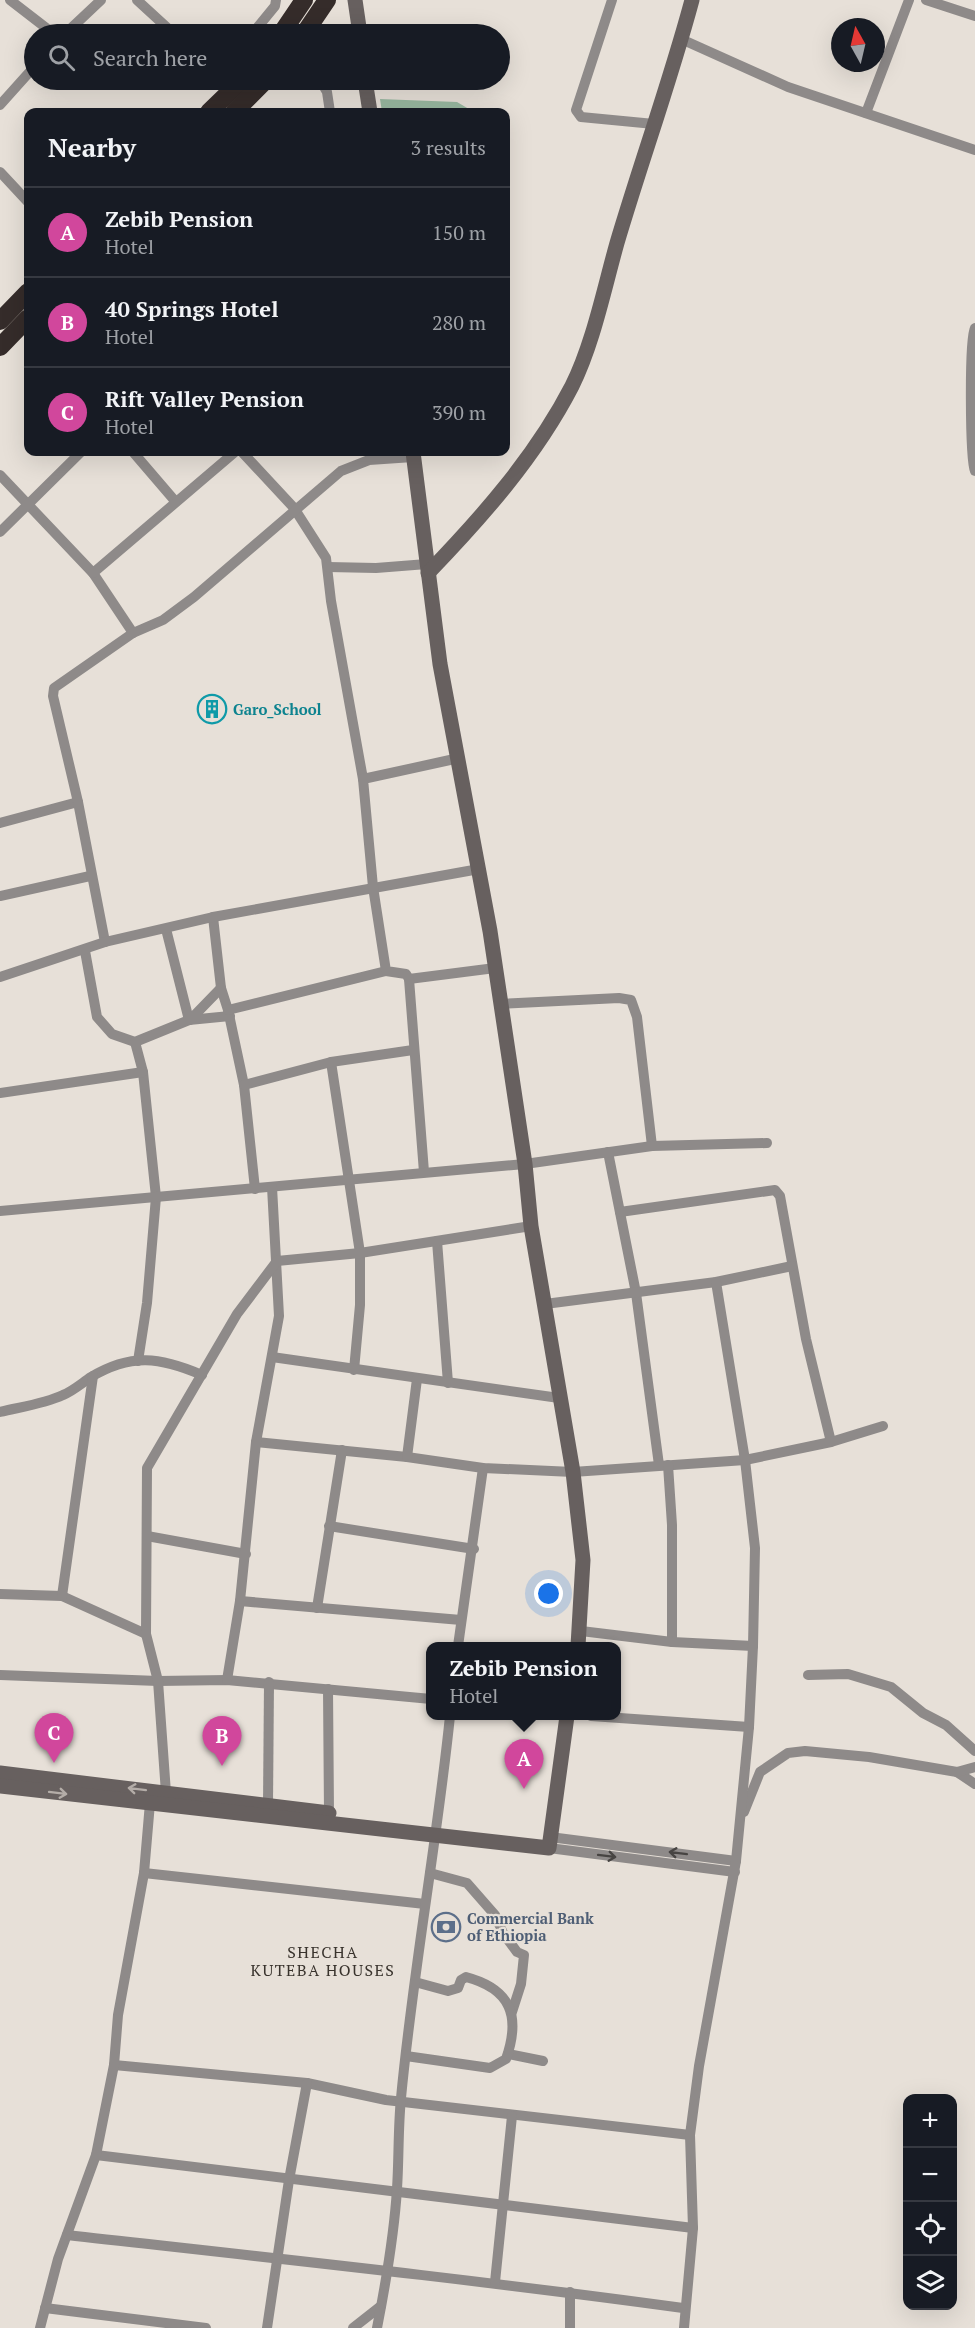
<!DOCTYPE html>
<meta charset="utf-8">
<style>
body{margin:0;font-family:"PT Serif",serif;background:#20242c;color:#f1f3f6}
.controls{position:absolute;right:18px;bottom:18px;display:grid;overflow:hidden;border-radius:12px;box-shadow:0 6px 24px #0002}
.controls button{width:54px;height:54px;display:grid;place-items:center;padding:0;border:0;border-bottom:2px solid #363941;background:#171b24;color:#f1f3f6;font:30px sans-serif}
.compass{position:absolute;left:831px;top:18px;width:54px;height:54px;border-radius:50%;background:#171b24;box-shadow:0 6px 24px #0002;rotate:352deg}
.you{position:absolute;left:549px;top:1594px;width:21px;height:21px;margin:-15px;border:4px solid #fff;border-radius:50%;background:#1a73e8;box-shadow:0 0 0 9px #1a73e833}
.badge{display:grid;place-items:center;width:39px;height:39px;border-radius:50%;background:#d898a5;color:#fff;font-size:20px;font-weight:700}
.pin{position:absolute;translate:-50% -50px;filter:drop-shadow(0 2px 3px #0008)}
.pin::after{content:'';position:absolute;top:32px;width:21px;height:18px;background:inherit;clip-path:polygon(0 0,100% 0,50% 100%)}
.popup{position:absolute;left:426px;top:1642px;width:195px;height:78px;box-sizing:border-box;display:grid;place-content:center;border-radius:12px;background:#171b24;filter:drop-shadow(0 2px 4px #0005);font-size:20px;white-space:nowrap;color:#9ea1a6}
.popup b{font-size:22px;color:#f1f3f6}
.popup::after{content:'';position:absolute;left:50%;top:100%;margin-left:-12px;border:12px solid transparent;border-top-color:#171b24}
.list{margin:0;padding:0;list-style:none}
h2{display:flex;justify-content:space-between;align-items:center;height:78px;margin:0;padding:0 24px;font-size:26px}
h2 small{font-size:20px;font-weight:400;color:#9ea1a6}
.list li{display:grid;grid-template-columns:39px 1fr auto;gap:18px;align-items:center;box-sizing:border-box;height:90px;padding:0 24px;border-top:2px solid #363941}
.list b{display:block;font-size:22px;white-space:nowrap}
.list p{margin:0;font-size:20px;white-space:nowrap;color:#9ea1a6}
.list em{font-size:20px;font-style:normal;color:#9ea1a6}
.icon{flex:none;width:33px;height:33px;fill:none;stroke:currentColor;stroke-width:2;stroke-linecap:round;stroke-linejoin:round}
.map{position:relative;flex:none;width:975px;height:2328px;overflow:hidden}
.search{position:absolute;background:#171b24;box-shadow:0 6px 24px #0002;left:24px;top:24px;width:486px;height:66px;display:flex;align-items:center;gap:15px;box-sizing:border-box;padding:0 21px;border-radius:33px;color:#9ea1a6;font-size:22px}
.panel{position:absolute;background:#171b24;box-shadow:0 6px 24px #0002;left:24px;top:108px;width:486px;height:348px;border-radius:12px}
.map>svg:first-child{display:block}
</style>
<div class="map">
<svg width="975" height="2328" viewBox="0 0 975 2328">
<rect width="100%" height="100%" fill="#e7e0d8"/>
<!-- green -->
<path fill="#99b9a1" d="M380 99 457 102 474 112H382Z"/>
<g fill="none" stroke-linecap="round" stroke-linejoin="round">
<!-- street -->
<g stroke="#8e8a89" stroke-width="10">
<path d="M10 0 54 34"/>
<path d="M137 0 174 34"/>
<path d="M612 0 576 110 581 117 654 124"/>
<path d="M926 0 975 16"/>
<path d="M65 34 101 0"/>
<path d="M252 34 275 6 276 0"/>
<path d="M681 39 788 87 975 150"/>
<path d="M320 80 327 92 330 112"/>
<path d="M0 105 34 67"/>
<path d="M866 113 909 0"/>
<path d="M0 172 28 202"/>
<path d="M975 328C969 339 970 459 975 471"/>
<path d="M133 452 175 501"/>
<path d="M242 452 294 508 326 558 331 601 363 779"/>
<path d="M0 475 93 573 133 633"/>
<path d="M0 532 81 452"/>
<path d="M328 567 376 568 427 564"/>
<path d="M93 573 235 452"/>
<path d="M0 823 78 802"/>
<path d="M0 896 90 876"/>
<path d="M213 917 221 988 228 1010 244 1085 255 1189"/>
<path d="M166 929 189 1020"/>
<path d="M105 942 78 802 53 696 54 688 133 633 163 620 194 597 341 471 369 460 413 457"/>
<path d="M85 951 97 1017 112 1034 135 1042 189 1020 230 1016"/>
<path d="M0 977 105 942 213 917 479 869"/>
<path d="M409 979 495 968"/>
<path d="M500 1004 619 998 631 1000 637 1017 652 1146"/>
<path d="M228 1010 386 971"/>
<path d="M190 1020 221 988"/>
<path d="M135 1042 143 1072 156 1197 147 1303 138 1361"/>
<path d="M331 1062 360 1253V1305L354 1370"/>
<path d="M244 1085 331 1062 413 1050"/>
<path d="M0 1093 143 1072"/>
<path d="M608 1152 636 1293 659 1465"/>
<path d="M424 1172 409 979 406 974 386 971 373 887 363 779 459 758"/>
<path d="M0 1211 525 1164 652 1146 767 1143"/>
<path d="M620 1212 775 1190 780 1196 806 1339 831 1442"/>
<path d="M437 1241 448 1383"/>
<path d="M545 1304 716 1282 792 1266"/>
<path d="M272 1357 559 1398"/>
<path d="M0 1412C20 1407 44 1404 63 1395 73 1391 82 1383 91 1377 131 1353 160 1357 202 1375"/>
<path d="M256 1442 407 1457 483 1468 573 1472 745 1460 831 1442 883 1426"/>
<path d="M407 1457 417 1379"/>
<path d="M668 1465 672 1525V1642"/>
<path d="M329 1526 474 1549"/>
<path d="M147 1536 246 1554"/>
<path d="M0 1594 62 1596 146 1634"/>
<path d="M62 1596 93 1376"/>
<path d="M240 1601 461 1620"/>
<path d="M317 1608 342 1450"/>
<path d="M581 1631 672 1642 753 1646"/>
<path d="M458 1646 483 1468"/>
<path d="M0 1675 158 1681 227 1680 431 1699"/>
<path d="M808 1675 848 1674 891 1687 923 1713 946 1725 975 1751"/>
<path d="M227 1680 240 1601 256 1442 279 1316 272 1187"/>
<path d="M328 1689 329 1813"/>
<path d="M591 1716 749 1727"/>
<path d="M957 1772 975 1784"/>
<path d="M166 1793 158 1681 146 1634 147 1468 237 1314 277 1261 360 1253 531 1226"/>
<path d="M268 1805 269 1682"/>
<path d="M744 1812 760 1772 788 1753 805 1751 869 1757 957 1772 975 1767"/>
<path d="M550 1837 736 1861"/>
<path d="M549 1848 735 1872"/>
<path d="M144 1873 425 1904"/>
<path d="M430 1873 467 1883 495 1915 503 1933 517 1952 524 1955 521 1984 512 2012"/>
<path d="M508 2054 543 2061"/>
<path d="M406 2056 490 2068 506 2059C521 2016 511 1989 466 1977L461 1980 458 1988 448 1991 415 1982"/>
<path d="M114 2065 307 2083 386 2100 690 2135"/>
<path d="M96 2155 693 2228"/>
<path d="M67 2235C272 2258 478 2280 683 2308"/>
<path d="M495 2282 512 2116"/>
<path d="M45 2308 206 2328"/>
<path d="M40 2328 58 2259 96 2155 114 2065 118 2015 144 1873 150 1803"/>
<path d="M267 2328 289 2180 307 2083"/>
<path d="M353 2328 381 2306"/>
<path d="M377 2328C386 2282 394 2236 397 2189 399 2159 398 2128 401 2098 413 1970 437 1843 450 1716"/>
<path d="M570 2328V2292"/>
<path d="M684 2328 693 2228 690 2135 699 2066 736 1861 749 1727 753 1646 755 1548 745 1460 716 1282"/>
</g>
<!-- secondary -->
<g stroke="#67605f" stroke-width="15">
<path d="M355 0 360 34"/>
<path d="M365 80 370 112"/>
<path d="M413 452 440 664 490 931 525 1164 531 1226 573 1472 583 1560 578 1646"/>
<path d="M428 573C482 517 536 456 572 386 593 344 604 289 617 243 641 162 670 82 692 0"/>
<path d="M0 1773 329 1813"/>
<path d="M0 1786 549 1848 567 1716"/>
</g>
<!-- highway -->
<g stroke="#352c2a" stroke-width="18">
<path d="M281 34 304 0"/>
<path d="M304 34 327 0"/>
<path d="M209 112 242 80"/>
<path d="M234 112 266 80"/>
<path d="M0 321 28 292"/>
<path d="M0 347 28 318"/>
</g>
</g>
<!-- one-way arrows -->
<defs><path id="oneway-shaft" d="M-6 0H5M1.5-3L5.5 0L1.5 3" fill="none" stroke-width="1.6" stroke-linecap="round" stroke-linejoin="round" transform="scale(1.5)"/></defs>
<g stroke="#b4ada8">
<use href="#oneway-shaft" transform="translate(137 1789) rotate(-173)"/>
<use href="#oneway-shaft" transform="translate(58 1793) rotate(7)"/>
</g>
<g stroke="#474442">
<use href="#oneway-shaft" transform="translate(678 1853) rotate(-173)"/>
<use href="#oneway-shaft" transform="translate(607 1856) rotate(7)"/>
</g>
<!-- icons -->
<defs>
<g id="building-ring" transform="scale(1.5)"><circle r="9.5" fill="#e7e0d8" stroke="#0f9aa8" stroke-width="1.5"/><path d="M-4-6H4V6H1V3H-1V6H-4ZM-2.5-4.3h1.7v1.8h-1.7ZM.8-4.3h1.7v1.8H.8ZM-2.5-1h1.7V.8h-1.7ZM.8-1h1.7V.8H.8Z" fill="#0f9aa8"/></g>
<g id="bank-ring" transform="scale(1.5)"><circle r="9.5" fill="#e7e0d8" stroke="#5c6f8a" stroke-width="1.5"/><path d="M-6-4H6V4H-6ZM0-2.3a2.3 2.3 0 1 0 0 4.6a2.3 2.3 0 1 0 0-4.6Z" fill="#5c6f8a"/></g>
</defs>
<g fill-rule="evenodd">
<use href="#building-ring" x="212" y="709"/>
<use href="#bank-ring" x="446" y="1927"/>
</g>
<g text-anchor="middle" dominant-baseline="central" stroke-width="4.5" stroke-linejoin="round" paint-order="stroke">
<!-- culture labels -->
<g font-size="15" font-weight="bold" fill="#0d838f" stroke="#e7e0d8" text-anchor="start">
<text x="233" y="709">Garo_School</text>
</g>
<!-- service labels -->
<g font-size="15" font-weight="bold" fill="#4e5e75" stroke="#e7e0d8" text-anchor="start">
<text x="467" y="1918">Commercial Bank<tspan x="467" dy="17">of Ethiopia</tspan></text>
</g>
<!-- neighbourhood labels -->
<g font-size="16" letter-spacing="1.5" fill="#39332d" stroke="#e7e0d8">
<text x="323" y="1952">SHECHA<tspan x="323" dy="18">KUTEBA HOUSES</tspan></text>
</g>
</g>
</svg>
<div class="controls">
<button>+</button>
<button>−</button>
<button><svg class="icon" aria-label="locate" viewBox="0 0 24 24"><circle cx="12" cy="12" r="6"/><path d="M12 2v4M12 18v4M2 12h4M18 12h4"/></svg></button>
<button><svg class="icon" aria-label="layers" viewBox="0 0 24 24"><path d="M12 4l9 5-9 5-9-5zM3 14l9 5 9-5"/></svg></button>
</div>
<svg class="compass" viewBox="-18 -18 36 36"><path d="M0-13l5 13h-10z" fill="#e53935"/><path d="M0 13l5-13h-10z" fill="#9ea1a6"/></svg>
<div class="you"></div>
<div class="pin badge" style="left:524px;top:1789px;background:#d1479c">A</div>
<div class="popup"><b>Zebib Pension</b>Hotel</div>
<div class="pin badge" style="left:222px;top:1766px;background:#d1479c">B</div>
<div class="pin badge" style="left:54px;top:1763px;background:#d1479c">C</div>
<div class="search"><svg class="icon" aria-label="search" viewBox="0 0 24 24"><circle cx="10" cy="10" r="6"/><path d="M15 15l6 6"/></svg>Search here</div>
<section class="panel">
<h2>Nearby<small>3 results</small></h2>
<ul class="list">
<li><span class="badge" style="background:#d1479c">A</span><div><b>Zebib Pension</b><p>Hotel</p></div><em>150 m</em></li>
<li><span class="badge" style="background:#d1479c">B</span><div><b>40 Springs Hotel</b><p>Hotel</p></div><em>280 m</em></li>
<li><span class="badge" style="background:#d1479c">C</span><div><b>Rift Valley Pension</b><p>Hotel</p></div><em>390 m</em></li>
</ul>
</section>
</div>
